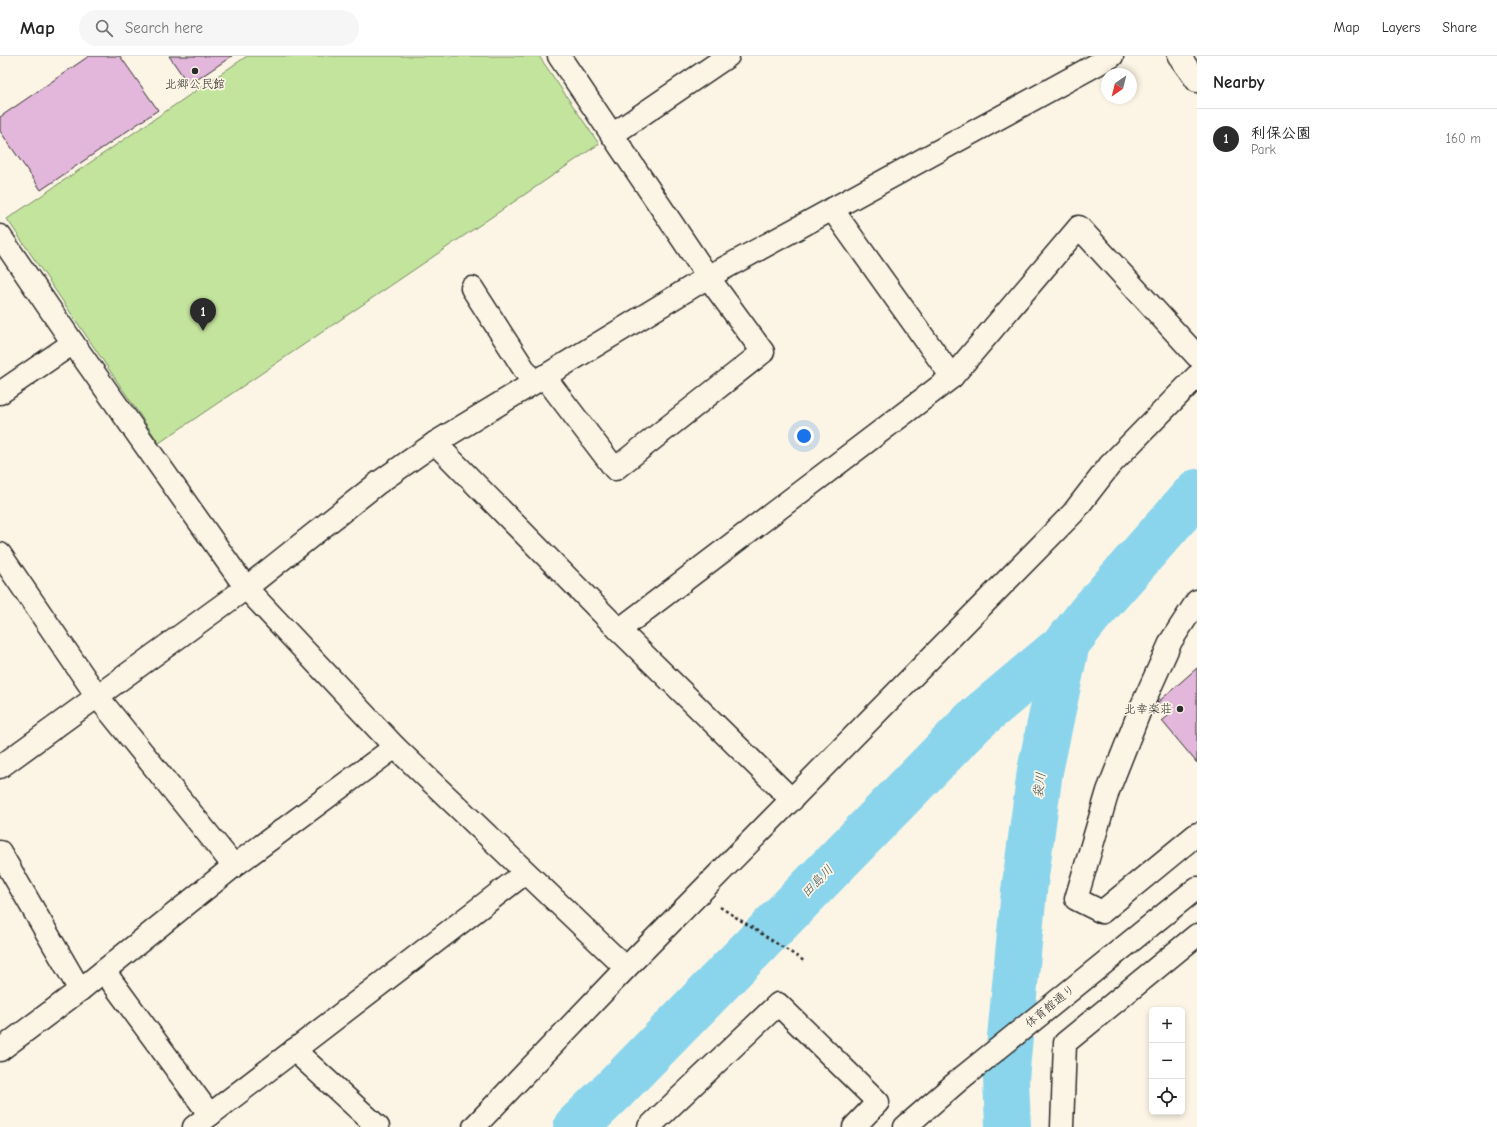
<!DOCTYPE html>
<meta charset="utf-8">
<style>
body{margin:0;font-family:"Comic Neue","Klee One",sans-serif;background:#f6f6f6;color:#222}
.controls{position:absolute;right:12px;bottom:12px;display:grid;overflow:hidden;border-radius:6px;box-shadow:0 2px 6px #0003}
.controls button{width:36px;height:36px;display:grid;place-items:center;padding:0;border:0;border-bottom:1px solid #e0e0e0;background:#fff;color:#222;font:20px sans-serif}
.compass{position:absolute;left:1101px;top:12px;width:36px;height:36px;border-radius:50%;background:#fff;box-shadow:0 2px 6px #0003;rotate:215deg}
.you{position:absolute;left:804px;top:380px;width:14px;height:14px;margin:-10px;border:3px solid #fff;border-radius:50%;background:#1a73e8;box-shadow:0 0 0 6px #1a73e833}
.badge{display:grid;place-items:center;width:26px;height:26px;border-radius:50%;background:#2b2b2b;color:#fff;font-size:13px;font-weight:700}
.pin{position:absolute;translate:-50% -33px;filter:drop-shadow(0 1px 2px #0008)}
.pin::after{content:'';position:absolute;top:21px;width:14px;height:12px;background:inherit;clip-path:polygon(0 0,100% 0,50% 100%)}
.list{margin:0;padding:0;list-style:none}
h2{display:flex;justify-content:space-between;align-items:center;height:52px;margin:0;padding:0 16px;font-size:17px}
h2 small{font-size:13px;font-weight:400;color:#767676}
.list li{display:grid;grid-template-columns:26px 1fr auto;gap:12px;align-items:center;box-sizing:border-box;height:60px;padding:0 16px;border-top:1px solid #e0e0e0}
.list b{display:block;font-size:15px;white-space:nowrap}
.list p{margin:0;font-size:13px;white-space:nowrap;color:#767676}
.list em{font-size:13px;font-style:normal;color:#767676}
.icon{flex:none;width:22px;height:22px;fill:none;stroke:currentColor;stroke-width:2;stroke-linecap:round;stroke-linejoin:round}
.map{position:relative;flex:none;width:1197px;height:1071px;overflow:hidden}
header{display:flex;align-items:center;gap:24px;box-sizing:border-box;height:56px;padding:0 20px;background:#fff;border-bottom:1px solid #e0e0e0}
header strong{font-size:19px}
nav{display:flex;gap:22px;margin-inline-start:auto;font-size:14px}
.search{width:280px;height:36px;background:#f6f6f6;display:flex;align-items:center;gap:10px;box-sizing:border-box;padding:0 14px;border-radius:22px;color:#767676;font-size:15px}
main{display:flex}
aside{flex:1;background:#fff}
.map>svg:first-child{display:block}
</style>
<header>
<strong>Map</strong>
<div class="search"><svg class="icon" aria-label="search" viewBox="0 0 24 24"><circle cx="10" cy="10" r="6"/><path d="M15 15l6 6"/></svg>Search here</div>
<nav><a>Map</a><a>Layers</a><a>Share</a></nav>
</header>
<main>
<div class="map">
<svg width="1197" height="1071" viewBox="0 0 1197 1071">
<rect width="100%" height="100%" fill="#fcf5e5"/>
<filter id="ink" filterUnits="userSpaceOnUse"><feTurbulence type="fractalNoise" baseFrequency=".025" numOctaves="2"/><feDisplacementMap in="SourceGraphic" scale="8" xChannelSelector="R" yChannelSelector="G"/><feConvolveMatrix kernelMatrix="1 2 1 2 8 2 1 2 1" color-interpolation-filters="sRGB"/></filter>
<g filter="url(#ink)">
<!-- green -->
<path fill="#c3e49d" stroke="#778864" d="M247 0H539L599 88 159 387 7 163Z"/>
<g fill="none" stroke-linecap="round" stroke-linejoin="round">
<!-- river -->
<g stroke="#8bd5ec" stroke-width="46">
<path d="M576 1071 615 1033 974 665 1067 587"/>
<path d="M1008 1071 1006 1023 1024 835 1040 715 1067 587 1089 559 1197 436"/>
</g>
</g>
<!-- building -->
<g fill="#e3b7db" stroke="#2b2b2b">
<path d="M89 0H120L158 54 41 134 0 75V61Z"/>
<path d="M169 0H232L189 29Z"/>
<path d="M1197 612V707L1162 665 1168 660 1157 647Z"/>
</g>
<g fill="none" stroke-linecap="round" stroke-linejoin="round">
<!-- minor casing -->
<g stroke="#2b2b2b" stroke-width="25">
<g id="minor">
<path d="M1179 0 1197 25"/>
<path d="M612 79 728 0"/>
<path d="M0 180 73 287 246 532 395 691 626 912"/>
<path d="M472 232 533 327"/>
<path d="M544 320 615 413 763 296 708 221 559 0"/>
<path d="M952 321 1079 171 1197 300"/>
<path d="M0 337 73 287"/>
<path d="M435 387 619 574 792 744"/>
<path d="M0 498 97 640 234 810"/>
<path d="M1197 545 1171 585 1140 654 1108 735 1076 843 1102 856 1197 778"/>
<path d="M619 574 952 321 832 153"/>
<path d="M0 711 246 532 378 427 435 387 708 221 1112 0"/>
<path d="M0 796 80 934"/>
<path d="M104 915 210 1059"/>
<path d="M0 994 80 934 234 810 395 691"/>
<path d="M294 994 378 1071"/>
<path d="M194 1071 525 817"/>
<path d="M474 1071 626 912 1073 457 1110 409 1197 320"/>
<path d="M649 1071 778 948 878 1046 854 1071"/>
<path d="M905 1071 958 1025 1197 832"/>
<path d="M1062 1071 1065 987 1197 879"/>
</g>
</g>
<!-- path -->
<path stroke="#2b2b2b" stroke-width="2.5" stroke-dasharray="3 3" stroke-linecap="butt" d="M720 851 804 905"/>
<!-- minor -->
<use href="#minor" stroke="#fcf5e5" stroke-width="22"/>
</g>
</g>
<!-- markers -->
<g fill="#2b2b2b" stroke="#fcf5e5" stroke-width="1.5">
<circle cx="195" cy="15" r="4"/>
<circle cx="1180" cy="653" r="4"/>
</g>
<g text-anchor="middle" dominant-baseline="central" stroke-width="3.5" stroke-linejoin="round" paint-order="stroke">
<!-- poi labels -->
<g font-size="12" fill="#2b2b2b" stroke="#fcf5e5">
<text x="195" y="28">北郷公民館</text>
<text x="1172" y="653" text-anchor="end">北幸楽荘</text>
</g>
<!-- street labels -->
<g font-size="12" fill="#2b2b2b" stroke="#fcf5e5">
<text transform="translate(1050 950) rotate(-39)">体育館通り</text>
</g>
<!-- water labels -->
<g font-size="13" font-style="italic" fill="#43565b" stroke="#fcf5e5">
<text transform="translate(1039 729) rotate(-82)">袋川</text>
<text transform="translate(817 825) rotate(-46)">田島川</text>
</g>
</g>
</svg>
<div class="controls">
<button>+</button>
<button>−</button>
<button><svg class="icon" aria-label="locate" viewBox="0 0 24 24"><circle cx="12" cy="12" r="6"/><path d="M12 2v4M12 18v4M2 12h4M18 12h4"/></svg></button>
</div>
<svg class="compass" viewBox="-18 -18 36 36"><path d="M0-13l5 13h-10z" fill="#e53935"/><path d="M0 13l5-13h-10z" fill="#767676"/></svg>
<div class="you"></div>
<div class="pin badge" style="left:203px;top:275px">1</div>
</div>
<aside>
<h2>Nearby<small></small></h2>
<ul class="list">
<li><span class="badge">1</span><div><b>利保公園</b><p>Park</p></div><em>160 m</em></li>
</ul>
</aside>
</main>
